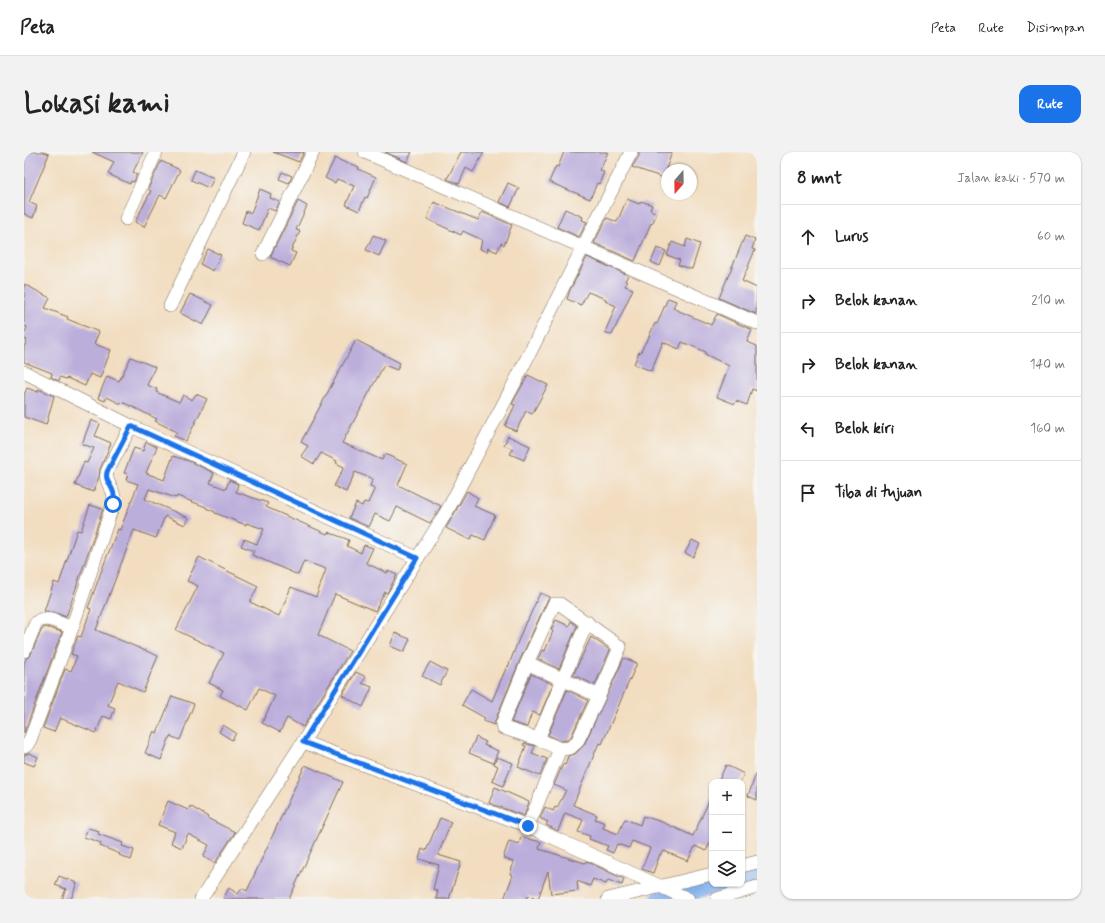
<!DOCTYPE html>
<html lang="id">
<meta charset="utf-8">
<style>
body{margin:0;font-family:Mynerve,sans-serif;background:#f2f2f2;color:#222}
.controls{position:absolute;right:12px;bottom:12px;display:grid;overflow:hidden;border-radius:8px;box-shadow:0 1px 3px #0004}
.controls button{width:36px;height:36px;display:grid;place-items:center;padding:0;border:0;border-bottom:1px solid #e0e0e0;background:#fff;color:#222;font:20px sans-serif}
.compass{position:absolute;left:637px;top:12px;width:36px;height:36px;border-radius:50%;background:#fff;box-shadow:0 1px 3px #0004;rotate:200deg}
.stop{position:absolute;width:12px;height:12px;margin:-9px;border:3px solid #1a73e8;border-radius:50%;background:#fff}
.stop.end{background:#1a73e8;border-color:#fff;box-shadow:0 1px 4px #0008}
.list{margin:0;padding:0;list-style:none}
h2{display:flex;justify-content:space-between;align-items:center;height:52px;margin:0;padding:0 16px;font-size:17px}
h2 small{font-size:13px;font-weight:400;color:#767676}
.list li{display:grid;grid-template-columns:26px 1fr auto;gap:12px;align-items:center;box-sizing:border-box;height:64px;padding:0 16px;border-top:1px solid #e0e0e0}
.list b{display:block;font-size:15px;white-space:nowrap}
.list em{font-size:13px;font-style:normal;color:#767676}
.icon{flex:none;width:22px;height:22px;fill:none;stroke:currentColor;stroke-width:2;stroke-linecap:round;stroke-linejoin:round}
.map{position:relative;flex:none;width:733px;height:747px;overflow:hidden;border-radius:12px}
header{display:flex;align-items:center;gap:24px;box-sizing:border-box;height:56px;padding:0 20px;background:#fff;border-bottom:1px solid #e0e0e0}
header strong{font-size:19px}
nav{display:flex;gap:22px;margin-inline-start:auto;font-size:14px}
.intro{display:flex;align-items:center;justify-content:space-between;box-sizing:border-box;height:96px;padding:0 24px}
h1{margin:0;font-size:28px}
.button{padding:10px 18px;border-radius:12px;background:#1a73e8;color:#fff;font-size:14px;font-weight:700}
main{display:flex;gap:24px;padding:0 24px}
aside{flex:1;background:#fff;border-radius:12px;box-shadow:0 1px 3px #0004}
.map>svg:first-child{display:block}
</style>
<header>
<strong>Peta</strong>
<nav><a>Peta</a><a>Rute</a><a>Disimpan</a></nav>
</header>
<div class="intro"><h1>Lokasi kami</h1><a class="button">Rute</a></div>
<main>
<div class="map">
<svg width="733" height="747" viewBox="0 0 733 747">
<rect width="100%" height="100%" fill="#f6f6f2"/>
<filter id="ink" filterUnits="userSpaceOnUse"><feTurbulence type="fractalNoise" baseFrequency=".025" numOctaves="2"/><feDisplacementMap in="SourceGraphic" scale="8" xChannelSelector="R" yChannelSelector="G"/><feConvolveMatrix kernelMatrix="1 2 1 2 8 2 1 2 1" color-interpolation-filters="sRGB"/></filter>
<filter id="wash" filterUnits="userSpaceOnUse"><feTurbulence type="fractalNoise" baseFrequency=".012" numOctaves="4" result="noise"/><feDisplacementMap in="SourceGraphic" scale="16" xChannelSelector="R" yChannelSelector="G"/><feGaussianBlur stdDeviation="0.9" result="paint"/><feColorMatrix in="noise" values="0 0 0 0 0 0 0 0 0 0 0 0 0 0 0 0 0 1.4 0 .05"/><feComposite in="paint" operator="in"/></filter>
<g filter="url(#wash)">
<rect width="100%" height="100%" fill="#f2ddc0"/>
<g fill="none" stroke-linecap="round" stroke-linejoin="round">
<!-- river -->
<g stroke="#81b0ec" stroke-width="18">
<path d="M718 726 733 723"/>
<path d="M636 747 696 732"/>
</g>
</g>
<g id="blocks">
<!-- building -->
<g fill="#bcaedb">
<path d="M0 0H19L25 2 5 50 13 54 9 66 0 62Z"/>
<path d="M68 0H119L109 20 113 22 110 30 107 29 106 32 84 22 90 10Z"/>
<path d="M249 0H280L275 10Z"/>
<path d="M361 0H388L383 10Z"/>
<path d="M437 0H460L449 20 442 16 435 32 423 27Z"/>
<path d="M540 0H584L576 18 580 20 575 32 573 31 566 47 525 30 532 14 534 15Z"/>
<path d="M615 0H648L642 17H643V27L608 15 615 4Z"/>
<path d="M311 6 324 12V11L335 15 334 17 352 25 343 46 341 45 335 59 322 53 330 34 313 27 311 31 301 26Z"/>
<path d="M137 9 156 18 142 46 136 43 120 75 111 70 127 39 124 37Z"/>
<path d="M171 18 190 26 185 36 167 28Z"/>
<path d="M258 20 268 24 265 31 255 27Z"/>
<path d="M484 31 495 36 486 55 475 50Z"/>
<path d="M236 37 247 42 246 46 256 50 251 59 244 56 235 78 218 71 222 59 227 61Z"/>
<path d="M603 47 615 52 617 49 628 53 626 58 633 61 628 72 627 71 611 109 570 91 583 66 593 70Z"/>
<path d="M274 49 283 54 272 78 276 79 267 99 272 101 266 114 246 105Z"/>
<path d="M410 50 454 68 458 60 488 73 480 93 477 91 473 100 464 96 463 100 456 97 458 88 439 79 437 83 403 67Z"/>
<path d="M541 57 559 65 558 68 563 70 555 85 533 75Z"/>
<path d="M349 83 362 89 355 104 342 98Z"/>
<path d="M721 84 731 88 728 97 731 98 718 129 733 136 732 162 695 146Z"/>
<path d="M663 87 676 92 668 117 654 113 656 108 643 103 648 90 661 95Z"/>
<path d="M633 96 642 99 636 114 627 110Z"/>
<path d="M184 97 197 103 189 119 176 112Z"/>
<path d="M563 105 604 123 601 129 603 130 601 134 609 137 588 183 581 180 592 154 581 149 582 147 564 140 557 153 543 147 546 138Z"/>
<path d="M0 132 26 146 21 156 44 165 43 167 75 180 70 192 87 198 76 226 66 222 61 234 43 226 42 227 36 225 35 229 27 225 28 221 0 210V195L3 188 0 187V183L3 175 0 174Z"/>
<path d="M166 142 189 153 179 173 156 161Z"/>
<path d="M644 146 652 149 649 156 653 158 687 173 693 162 728 178 723 190 733 194V239L728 237 723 253 712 249 711 252 693 245 705 214 681 202 682 200 658 190 655 197 639 190 627 219 610 212 615 200 616 201 622 189H623L631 171 633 172Z"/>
<path d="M332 188 376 211 373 218 360 213 318 291 358 308 361 302 383 312 374 333 417 354 406 371 373 355 366 369 351 362 345 375 325 366 332 351 338 354 340 350 344 351 351 336 346 334 349 327 331 320 322 340 310 334 320 315 312 311 313 309 297 301 290 312 277 304 284 294 277 290Z"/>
<path d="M107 205 131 215 123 233 133 237 132 240 155 250 159 243 168 248 172 242 183 247 162 289 150 284 153 280 131 269 133 267 113 257 98 250 97 252 83 245 81 249 74 246 83 224 95 229Z"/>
<path d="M504 223 524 233 508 262 502 259 492 279 481 274 491 253 488 252Z"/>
<path d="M3 236 14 240V237L30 244 22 273 0 265V243Z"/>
<path d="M67 268 76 272 71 284 87 291 76 317 75 325 69 340 51 333 60 310 63 311 70 296 58 292Z"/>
<path d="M484 284 506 294 500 308 486 302 489 297 480 293Z"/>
<path d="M122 290 133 295 122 321 140 328 149 304 165 309 190 321 186 331 202 337 205 328 214 332 212 340 244 351 242 355 303 382 304 380 325 388 323 394 337 401 340 393 349 396 342 411 363 421 364 419 373 423 363 441 361 440 351 459 311 442 294 483 326 499 279 575 263 566 256 580 238 571 251 544 235 536 224 558 196 544 199 538 185 531 200 501 152 478 174 434 163 429 175 405 234 434 226 450 255 464 267 435 292 445 302 417 280 409 274 423 228 403 230 399 217 394 220 387 233 392 240 377 222 371V373L191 361V360L182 356V355L153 344 152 346 125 337 121 347 165 366 161 373 141 364 132 386 110 378 72 478 134 504 119 540 94 529 84 553 91 556 87 567 79 564 72 581 36 566 30 580 19 576 41 517 47 519 53 504 47 502 54 484 57 485 67 457 64 456 80 412 94 377 96 378 114 332 102 328 104 322 100 321 110 296 119 299Z"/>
<path d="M443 339 454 346 450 354 471 363 461 388 449 383 446 388 422 376Z"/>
<path d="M66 353 79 357 42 465 30 460 20 459 30 430 35 432 53 378 57 379Z"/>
<path d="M668 388 676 392 669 405 661 401Z"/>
<path d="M516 441 526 445 523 449 496 508 471 569 470 573 459 569 461 566 438 553 447 537 468 549 483 514 484 515 502 469 503 470Z"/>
<path d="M532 468 545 474 547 469 553 474 535 517 514 507 518 498 521 499 529 479 527 478Z"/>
<path d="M22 475 38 480 0 581V511L2 507 7 502 18 477Z"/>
<path d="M371 481 386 487 380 500 366 494Z"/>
<path d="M567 485 586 498 571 533 549 523Z"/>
<path d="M600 506 613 511 578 592 575 591 549 653 573 663 571 667 581 671 579 676 594 682 601 667 616 673 619 664 638 670 669 684 688 642V687L682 699 671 694 664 709 640 699 638 702H636L629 721 618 717 626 696 608 689 605 696 593 692 589 701 582 698 584 694 565 687 566 684 554 680 559 668 541 661 534 679 522 673 524 670 516 666 521 655 529 659 531 655 533 656 542 638 530 633 539 612 541 613 544 604 551 602 560 593Z"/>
<path d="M406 510 423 519 416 533 398 524Z"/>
<path d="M332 520 342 525 338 531 348 535 339 555 318 543Z"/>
<path d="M507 522 529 532 516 563 508 560 503 575 487 570Z"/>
<path d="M543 538 564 548 547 585 543 588 537 589 524 583Z"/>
<path d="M148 544 170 552 156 588 146 584 137 608 121 601 130 579 133 581Z"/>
<path d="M199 573 212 581 208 588 195 580Z"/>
<path d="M452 585 462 590 460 593 474 599 469 611 445 601Z"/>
<path d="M500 591 511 594 508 601 523 607 516 624 494 615 502 594 499 593Z"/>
<path d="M5 601 14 605 10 614 0 610V603Z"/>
<path d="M473 605 489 611 479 634 468 629 474 614 470 612Z"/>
<path d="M281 613 319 630 265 747H199L205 736 214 742 218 736 223 739Z"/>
<path d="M702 613 720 622 716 630H694Z"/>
<path d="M732 622H733V648L724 644Z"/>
<path d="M471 635 505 650 500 664 465 651Z"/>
<path d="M144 649 164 658 166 654 184 665 183 666 211 680 191 711 179 705 185 693 164 682 158 696 147 691 151 680 134 673Z"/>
<path d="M416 666 427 670 414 703 437 710 425 747H412L414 739 409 737 415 713 395 707 398 697 402 699Z"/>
<path d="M64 676 75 679 74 682 99 691 98 694 110 698 107 708 95 703 96 702 76 694 77 691 60 685Z"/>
<path d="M497 685 517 690 515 697 561 711 562 709 600 727 598 733 584 728 582 732 569 727 566 734 553 729 554 739 527 742 524 719 514 747 504 744 503 747H480L489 723 486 722 490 710 479 706 485 689 495 692Z"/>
<path d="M35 724 53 731 47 747H38L42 737 31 733Z"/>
</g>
</g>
</g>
<g filter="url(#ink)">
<use href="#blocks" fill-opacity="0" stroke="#7b6957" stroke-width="1"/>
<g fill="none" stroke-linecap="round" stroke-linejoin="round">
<!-- minor casing -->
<g stroke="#7b6957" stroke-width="14">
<g id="minor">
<path d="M341 0 733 171"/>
<path d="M102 67 132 0"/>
<path d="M239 102 289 0"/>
<path d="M146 154 220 0"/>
<path d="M0 220 107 274 393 406"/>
<path d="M0 499 11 473C18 460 37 472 48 476"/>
<path d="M503 511 478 572 479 576 483 577 514 587"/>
<path d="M279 590 504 674 664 747"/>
<path d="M0 595 3 593 6 588 48 476 89 352C93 335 80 334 83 320L107 274"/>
<path d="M536 597 514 587 563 470"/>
<path d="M504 674 536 597 546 596 553 590 575 544 503 511 530 452H536L596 495 575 544"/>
<path d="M718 714 733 710"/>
<path d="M177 747 279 590 423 359 490 232 607 0"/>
<path d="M584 747 688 722"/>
<path d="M693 747 733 735"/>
</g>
</g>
<!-- minor -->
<use href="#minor" stroke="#fff" stroke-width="13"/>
</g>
</g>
<g fill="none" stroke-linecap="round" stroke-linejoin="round" filter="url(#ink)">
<!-- route -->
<path stroke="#1a73e8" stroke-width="5" d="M89 352C90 348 91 343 89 339 86 331 81 329 83 320L107 274 393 406 279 590 504 674"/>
</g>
</svg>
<div class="controls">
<button>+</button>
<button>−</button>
<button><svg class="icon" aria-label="layers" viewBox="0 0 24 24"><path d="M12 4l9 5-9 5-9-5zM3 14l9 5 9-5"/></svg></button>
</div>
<svg class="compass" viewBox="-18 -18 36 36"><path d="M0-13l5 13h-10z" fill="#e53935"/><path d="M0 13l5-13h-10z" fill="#767676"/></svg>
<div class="stop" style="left:89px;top:352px"></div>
<div class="stop end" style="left:504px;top:674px"></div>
</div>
<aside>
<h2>8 mnt<small>Jalan kaki · 570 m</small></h2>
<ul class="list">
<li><svg class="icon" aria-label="ahead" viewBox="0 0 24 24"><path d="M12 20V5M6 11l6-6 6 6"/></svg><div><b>Lurus</b></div><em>60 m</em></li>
<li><svg class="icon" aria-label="right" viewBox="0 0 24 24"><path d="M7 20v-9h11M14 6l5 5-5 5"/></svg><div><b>Belok kanan</b></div><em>210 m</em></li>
<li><svg class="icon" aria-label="right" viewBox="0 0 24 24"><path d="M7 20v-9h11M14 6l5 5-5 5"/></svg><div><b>Belok kanan</b></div><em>140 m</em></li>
<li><svg class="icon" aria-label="left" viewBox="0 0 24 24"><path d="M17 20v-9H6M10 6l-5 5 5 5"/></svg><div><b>Belok kiri</b></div><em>160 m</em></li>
<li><svg class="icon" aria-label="arrive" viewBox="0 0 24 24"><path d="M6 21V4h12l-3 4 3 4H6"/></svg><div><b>Tiba di tujuan</b></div></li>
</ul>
</aside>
</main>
